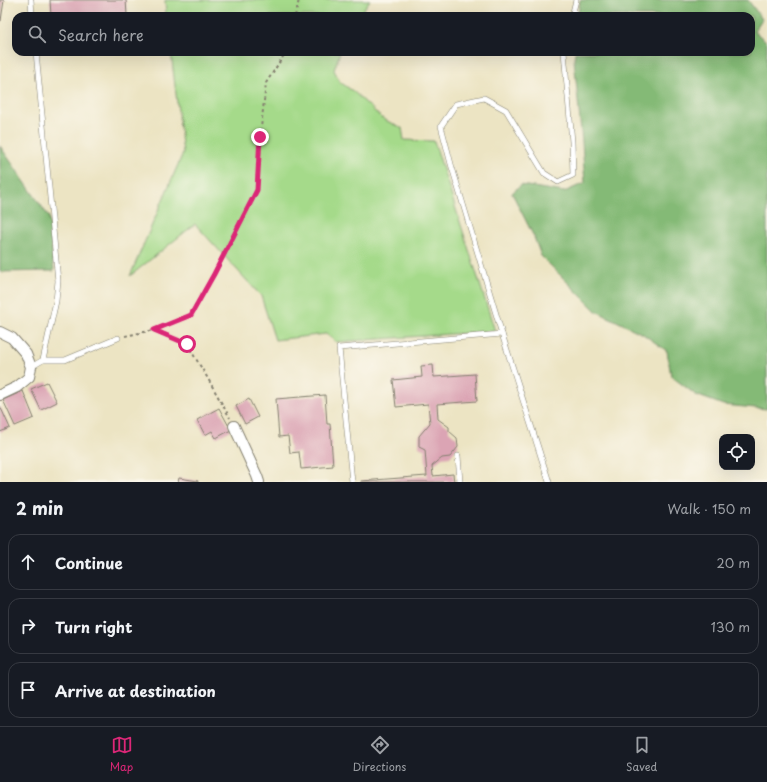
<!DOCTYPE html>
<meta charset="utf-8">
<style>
body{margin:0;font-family:"Playpen Sans",sans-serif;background:#242831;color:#f1f3f6}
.controls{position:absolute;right:12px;bottom:12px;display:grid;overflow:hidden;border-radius:8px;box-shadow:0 4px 16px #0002}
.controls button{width:36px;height:36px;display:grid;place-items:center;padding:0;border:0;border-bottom:1px solid #363941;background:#171b24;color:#f1f3f6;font:20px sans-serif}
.stop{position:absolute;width:12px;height:12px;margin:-9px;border:3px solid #db2777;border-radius:50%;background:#fff}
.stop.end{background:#db2777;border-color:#fff;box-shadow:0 1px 4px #0008}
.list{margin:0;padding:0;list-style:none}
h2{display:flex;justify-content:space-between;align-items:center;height:52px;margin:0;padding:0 16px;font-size:17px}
h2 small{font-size:13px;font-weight:400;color:#9ea1a6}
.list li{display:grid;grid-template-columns:26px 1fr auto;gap:12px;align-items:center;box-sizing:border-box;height:56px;margin:0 8px 8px;padding:0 8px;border:1px solid #363941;border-radius:12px}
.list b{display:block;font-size:15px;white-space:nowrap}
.list em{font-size:13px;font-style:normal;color:#9ea1a6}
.icon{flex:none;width:22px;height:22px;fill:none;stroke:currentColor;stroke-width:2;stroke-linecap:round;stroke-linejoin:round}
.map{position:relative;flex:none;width:767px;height:482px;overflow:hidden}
.search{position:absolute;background:#171b24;box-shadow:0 4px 16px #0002;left:12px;right:12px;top:12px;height:44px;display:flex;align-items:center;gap:10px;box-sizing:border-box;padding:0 14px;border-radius:12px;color:#9ea1a6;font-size:15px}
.sheet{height:244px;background:#171b24}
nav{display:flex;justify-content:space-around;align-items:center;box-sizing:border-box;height:56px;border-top:1px solid #363941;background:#171b24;font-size:11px;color:#9ea1a6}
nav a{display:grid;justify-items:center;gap:2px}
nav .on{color:#db2777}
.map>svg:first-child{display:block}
</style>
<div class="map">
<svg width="767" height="482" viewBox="0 0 767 482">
<rect width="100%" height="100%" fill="#fbf7ec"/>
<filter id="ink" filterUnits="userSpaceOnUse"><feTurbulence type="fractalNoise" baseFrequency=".025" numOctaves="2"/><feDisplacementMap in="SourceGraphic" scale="8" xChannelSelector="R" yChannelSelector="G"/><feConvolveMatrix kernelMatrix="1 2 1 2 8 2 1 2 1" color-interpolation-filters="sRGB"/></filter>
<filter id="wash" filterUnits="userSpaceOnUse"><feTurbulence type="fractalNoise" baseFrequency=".012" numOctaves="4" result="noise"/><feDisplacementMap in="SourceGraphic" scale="16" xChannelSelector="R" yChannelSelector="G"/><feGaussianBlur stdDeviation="0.9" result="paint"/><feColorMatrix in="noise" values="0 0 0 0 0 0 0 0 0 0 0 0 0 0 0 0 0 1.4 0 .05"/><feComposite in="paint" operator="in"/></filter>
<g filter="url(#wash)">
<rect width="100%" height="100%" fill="#ece4c3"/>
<!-- green -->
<g fill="#a5da8a" stroke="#607b53">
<path d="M165 0H370L359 16H166Z"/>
<path d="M171 52H340L334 70 340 82 354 92 383 119 401 128H402L404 140 434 141 495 331 336 342 326 334 275 340 261 296 195 224 130 276 183 153Z"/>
</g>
<!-- forest -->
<g fill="#84ba76" stroke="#506b49">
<path d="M580 0H748L762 19 754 31 767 42V409L723 405 696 395 671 376 667 351 643 334 596 311 541 256 534 237 512 193 521 185 564 192 585 183 582 142 574 59 575 52H751V16H578Z"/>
<path d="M0 146 49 217 54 271 0 272Z"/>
</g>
<g id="blocks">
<!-- building -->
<g fill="#dba4b4">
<path d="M0 0H4L1 21H0Z"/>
<path d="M50 0H126L127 15 104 16H51Z"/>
<path d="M433 365 434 377 475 374 477 401 437 404 438 419 449 427V431L457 438 458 447 450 457 442 458 432 466 433 476 453 474 454 482H361V481L427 476 425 450 419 447V436L430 423 428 404 396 407 393 380 422 377 421 366Z"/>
<path d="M47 382 57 402 41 410 31 389Z"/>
<path d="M23 391 34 418 15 426 3 400Z"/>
<path d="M325 395 327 424H330L333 466 301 469 299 452 290 453 288 436 279 437 276 399Z"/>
<path d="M249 399 258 417 245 424 236 406Z"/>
<path d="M0 406 10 428 0 432Z"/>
<path d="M219 408 231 430 216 438 212 431 205 435 197 420Z"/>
<path d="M179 478 198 481V482H178Z"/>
</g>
</g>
</g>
<g filter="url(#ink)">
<use href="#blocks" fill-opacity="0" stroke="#848070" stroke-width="1"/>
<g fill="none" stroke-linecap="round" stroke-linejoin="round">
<!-- lane casing -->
<g stroke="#848070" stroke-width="6">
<g id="lane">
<path d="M31 0 32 16"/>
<path d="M572 16 576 0"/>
<path d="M43 360H65L118 338"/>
<path d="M31 367 43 360 56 301 58 281 36 52"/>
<path d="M458 456 460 482"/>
<path d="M352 482 339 348 502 334"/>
<path d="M549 482 502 334 451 164 441 126 456 104 484 98 506 110 544 173 558 182 573 175 572 142 564 52"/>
</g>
</g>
<!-- street casing -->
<g stroke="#848070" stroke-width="12">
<g id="street">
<path d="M0 332 12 338 26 354 31 367 29 377 17 387 0 395"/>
<path d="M234 426 257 476 259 482"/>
</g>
</g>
<!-- path -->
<g stroke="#848070" stroke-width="2" stroke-dasharray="3 3" stroke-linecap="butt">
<path d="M295 16 299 0"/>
<path d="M154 330 187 344 207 377 230 418"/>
<path d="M125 336 154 330 191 315 214 274 257 190 260 137 266 83 286 52"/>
</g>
<!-- lane -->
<use href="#lane" stroke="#fff" stroke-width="5"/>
<!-- street -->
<use href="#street" stroke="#fff" stroke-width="10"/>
</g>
</g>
<g fill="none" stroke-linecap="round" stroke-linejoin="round" filter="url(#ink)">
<!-- route -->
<path stroke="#db2777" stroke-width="5" d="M187 344 154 330 191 315 214 274 257 190 260 137"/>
</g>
</svg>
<div class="controls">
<button><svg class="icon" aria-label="locate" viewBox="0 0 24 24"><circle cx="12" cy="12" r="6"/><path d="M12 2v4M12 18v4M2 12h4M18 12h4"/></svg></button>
</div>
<div class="stop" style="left:187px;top:344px"></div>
<div class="stop end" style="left:260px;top:137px"></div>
<div class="search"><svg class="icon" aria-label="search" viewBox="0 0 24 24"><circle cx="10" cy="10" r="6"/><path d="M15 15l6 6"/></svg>Search here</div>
</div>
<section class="sheet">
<h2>2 min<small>Walk · 150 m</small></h2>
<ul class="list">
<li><svg class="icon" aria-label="ahead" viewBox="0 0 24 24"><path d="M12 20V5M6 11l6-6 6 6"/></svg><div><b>Continue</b></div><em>20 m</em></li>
<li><svg class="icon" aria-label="right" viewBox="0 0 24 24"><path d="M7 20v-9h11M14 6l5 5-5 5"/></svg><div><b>Turn right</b></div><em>130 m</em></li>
<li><svg class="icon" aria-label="arrive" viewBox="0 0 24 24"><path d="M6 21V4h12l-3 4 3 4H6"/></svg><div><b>Arrive at destination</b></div></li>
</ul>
</section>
<nav>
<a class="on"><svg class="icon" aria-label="map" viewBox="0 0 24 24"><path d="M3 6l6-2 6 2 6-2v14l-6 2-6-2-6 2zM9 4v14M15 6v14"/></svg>Map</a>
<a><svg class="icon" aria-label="directions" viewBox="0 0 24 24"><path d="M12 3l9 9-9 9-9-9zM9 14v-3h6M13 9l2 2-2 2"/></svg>Directions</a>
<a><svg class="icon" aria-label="saved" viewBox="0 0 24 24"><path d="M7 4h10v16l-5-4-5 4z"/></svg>Saved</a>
</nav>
